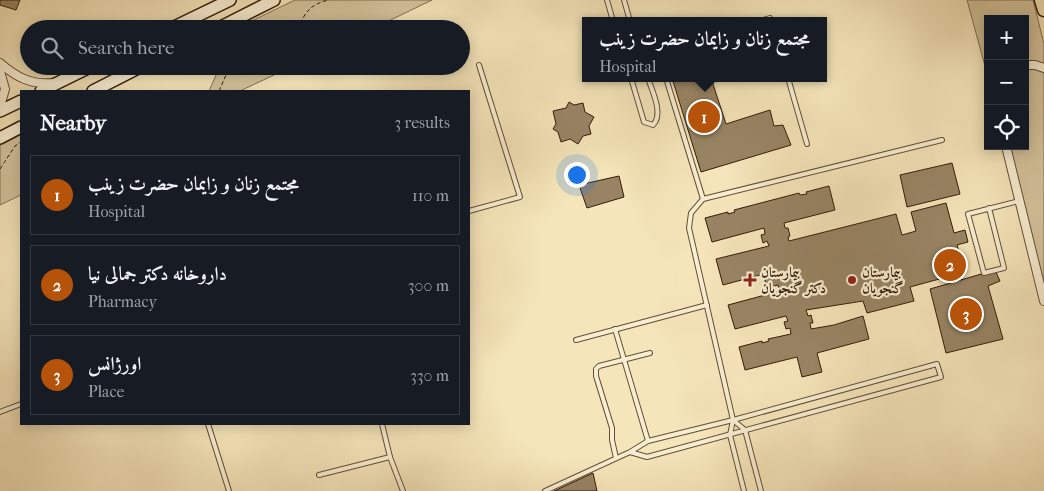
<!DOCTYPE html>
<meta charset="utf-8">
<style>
body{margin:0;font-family:"IM FELL French Canon",Amiri,serif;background:#20242c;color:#f1f3f6}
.controls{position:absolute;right:15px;top:15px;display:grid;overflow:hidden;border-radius:0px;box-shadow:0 2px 12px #0003}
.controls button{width:45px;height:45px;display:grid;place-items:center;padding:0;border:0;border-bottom:1px solid #363941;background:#171b24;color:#f1f3f6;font:25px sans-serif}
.you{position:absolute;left:576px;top:174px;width:18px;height:18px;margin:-12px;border:4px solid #fff;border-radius:50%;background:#1a73e8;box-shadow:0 0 0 8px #1a73e833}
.badge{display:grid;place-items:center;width:32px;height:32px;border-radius:50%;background:#b45309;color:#fff;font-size:16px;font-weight:700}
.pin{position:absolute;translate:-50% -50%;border:2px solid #fff;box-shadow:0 1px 5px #0006}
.popup{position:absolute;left:582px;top:17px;width:245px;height:65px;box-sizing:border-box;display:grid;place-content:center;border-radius:0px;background:#171b24;filter:drop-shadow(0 1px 4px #0005);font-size:16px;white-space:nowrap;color:#9ea1a6}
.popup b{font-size:19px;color:#f1f3f6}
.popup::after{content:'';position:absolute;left:50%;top:100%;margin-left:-10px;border:10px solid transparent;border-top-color:#171b24}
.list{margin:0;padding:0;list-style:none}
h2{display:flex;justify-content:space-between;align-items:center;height:65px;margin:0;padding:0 20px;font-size:21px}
h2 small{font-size:16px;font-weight:400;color:#9ea1a6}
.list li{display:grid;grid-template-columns:32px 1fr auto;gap:15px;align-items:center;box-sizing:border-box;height:80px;margin:0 10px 10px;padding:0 10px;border:1px solid #363941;border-radius:0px}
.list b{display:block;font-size:19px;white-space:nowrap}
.list p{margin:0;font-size:16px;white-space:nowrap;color:#9ea1a6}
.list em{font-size:16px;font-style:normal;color:#9ea1a6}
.icon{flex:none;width:28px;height:28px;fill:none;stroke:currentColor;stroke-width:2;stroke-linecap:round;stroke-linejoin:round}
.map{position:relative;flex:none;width:1044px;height:491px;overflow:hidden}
.search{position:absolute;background:#171b24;box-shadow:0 2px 12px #0003;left:20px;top:20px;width:450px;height:55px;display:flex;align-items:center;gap:12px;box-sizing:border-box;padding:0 18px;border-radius:28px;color:#9ea1a6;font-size:19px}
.panel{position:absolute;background:#171b24;box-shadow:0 2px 12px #0003;left:20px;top:90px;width:450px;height:335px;border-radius:0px}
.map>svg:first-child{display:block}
</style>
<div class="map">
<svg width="1044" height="491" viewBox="0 0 1044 491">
<rect width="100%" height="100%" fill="#f5e5ba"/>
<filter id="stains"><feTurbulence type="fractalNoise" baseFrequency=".004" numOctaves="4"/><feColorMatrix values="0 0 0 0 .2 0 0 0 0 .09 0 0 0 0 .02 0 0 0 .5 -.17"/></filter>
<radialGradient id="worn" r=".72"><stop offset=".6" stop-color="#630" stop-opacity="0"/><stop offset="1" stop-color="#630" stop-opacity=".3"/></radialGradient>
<!-- green -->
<g fill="#d4c39c" stroke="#846f52">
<path d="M295 0H432L372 29H235Z"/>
<path d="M967 0H1033L1044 44V300L1006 146H1025V19H988V77Z"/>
<path d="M220 66H293L240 91H209Z"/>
<path d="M21 134V195L0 205V145Z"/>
</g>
<!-- building -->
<g fill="#988464" stroke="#341b07">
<path d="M0 0H20L16 10 0 5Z"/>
<path d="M672 78H711L726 124 770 110 774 126 783 125 791 145 701 172Z"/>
<path d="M569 102 574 105 583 103 585 112 594 117 589 126 591 134 583 136 578 144 570 139 561 142 558 132 553 129 556 124 553 111 566 108Z"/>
<path d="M952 163 960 194 907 207 900 175Z"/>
<path d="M619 176 624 197 587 208 579 185Z"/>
<path d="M829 186 835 210 784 223 785 228H788L790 236 788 237 789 241 896 214 902 235 916 231 911 212 946 203 954 233 965 230 968 242 957 245 965 272 910 287 914 301 867 313 863 301 806 310 808 316 811 315 813 323H810L811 329 834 325 863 316 869 339 817 353 822 372 802 377 797 357 745 370 739 347 762 341V343L769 341 768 339 791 334 790 328 786 329 784 322 788 321 786 316 735 329 728 305 780 291 778 285 767 288 764 277 776 274 775 271 723 285 716 259 769 246 767 241 763 243 761 235 765 234 764 228 712 242 705 218 728 212V214L735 212 734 210 799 193 800 195 807 194 806 192Z"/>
<path d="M995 270 1000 281 988 286 1003 339 946 353 930 289Z"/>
<path d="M593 473 597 491H554Z"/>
</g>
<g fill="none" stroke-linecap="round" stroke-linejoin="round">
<!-- lane casing -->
<g stroke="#644e34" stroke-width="6">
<g id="lane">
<path d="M607 0 613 21"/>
<path d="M624 0 630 21"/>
<path d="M760 21 770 18 771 21"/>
<path d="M631 78 644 122 653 125C664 114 652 91 648 78"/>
<path d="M666 78 703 199"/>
<path d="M788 78 807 144"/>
<path d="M989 208 1004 268 984 273 968 214 1019 201"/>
<path d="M469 211 520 197 479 65"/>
<path d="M615 329 648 441"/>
<path d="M576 340 707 305"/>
<path d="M0 412 21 404"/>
<path d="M733 420 745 430 761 491"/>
<path d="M208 424 229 491"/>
<path d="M382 424 390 457 403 491"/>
<path d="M616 458 612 440V428L596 376V369L599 366 650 353"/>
<path d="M319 475 390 457"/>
<path d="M545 491 630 452 648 441 733 420 937 364 941 377 647 457 630 452"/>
<path d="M744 491 730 435 733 420 689 228 691 213 703 199 942 140"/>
</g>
</g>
<!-- street casing -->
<g stroke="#644e34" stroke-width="10">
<g id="street">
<path d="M0 63C16 77 31 85 53 83"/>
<path d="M1025 65H1035L1044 68"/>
<path d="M0 71 5 89 0 107"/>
<path d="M1006 146 1044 301"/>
</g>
</g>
<!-- secondary casing -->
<g stroke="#341b07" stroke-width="14">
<g id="secondary">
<path d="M170 29 230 0"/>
<path d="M217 29 274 0"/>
<path d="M41 91 92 66"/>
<path d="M93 91 142 66"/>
<path d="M0 111 21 101"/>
<path d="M0 138 21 127"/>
</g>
</g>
<!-- primary casing -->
<g stroke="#341b07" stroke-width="15">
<path id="primary" d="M1041 0 1044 10"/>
</g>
<!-- path -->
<g stroke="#341b07" stroke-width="1" stroke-dasharray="4 2.5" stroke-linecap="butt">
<path d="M252 29C259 25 269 26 277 29"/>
<path d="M297 29C306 12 309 5 328 0"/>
<path d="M219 91 230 66"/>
<path d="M0 169 15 146 21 142"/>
</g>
<!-- lane -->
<use href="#lane" stroke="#f8eed2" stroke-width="4"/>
<!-- street -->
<use href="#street" stroke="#f8eed2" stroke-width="8"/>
<!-- secondary -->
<use href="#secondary" stroke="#f8eed2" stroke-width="11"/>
<!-- primary -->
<use href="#primary" stroke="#f5e5ba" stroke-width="12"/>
</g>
<!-- markers -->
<g fill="#8f2418" stroke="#f8eed2" stroke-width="2">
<path d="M747.5 272.5h5v5h5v5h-5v5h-5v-5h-5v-5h5z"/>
<circle cx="852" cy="280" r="5"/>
</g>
<g text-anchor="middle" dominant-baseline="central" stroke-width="4.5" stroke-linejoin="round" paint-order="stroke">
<!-- poi labels -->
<g font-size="14" font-weight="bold" fill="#341b07" stroke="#f8eed2" text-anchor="start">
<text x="761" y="272">بیمارستان<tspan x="761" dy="16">دکتر گنجویان</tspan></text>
<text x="862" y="272">بیمارستان<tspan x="862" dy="16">گنجویان</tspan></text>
</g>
</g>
<rect width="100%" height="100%" filter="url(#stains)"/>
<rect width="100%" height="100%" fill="url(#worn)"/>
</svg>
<div class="controls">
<button>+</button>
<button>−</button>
<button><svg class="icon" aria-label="locate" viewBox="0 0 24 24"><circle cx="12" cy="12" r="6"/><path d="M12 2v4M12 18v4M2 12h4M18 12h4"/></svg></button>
</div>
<div class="you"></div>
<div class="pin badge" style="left:704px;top:117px">1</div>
<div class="popup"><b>مجتمع زنان و زایمان حضرت زینب</b>Hospital</div>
<div class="pin badge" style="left:950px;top:265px">2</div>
<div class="pin badge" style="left:966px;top:314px">3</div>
<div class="search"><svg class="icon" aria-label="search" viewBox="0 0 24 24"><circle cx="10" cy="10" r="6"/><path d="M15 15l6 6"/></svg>Search here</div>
<section class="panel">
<h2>Nearby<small>3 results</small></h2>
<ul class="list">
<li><span class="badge">1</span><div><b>مجتمع زنان و زایمان حضرت زینب</b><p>Hospital</p></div><em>110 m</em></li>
<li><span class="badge">2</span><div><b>داروخانه دکتر جمالی نیا</b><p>Pharmacy</p></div><em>300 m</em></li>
<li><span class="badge">3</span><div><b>اورژانس</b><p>Place</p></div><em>330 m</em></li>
</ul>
</section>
</div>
